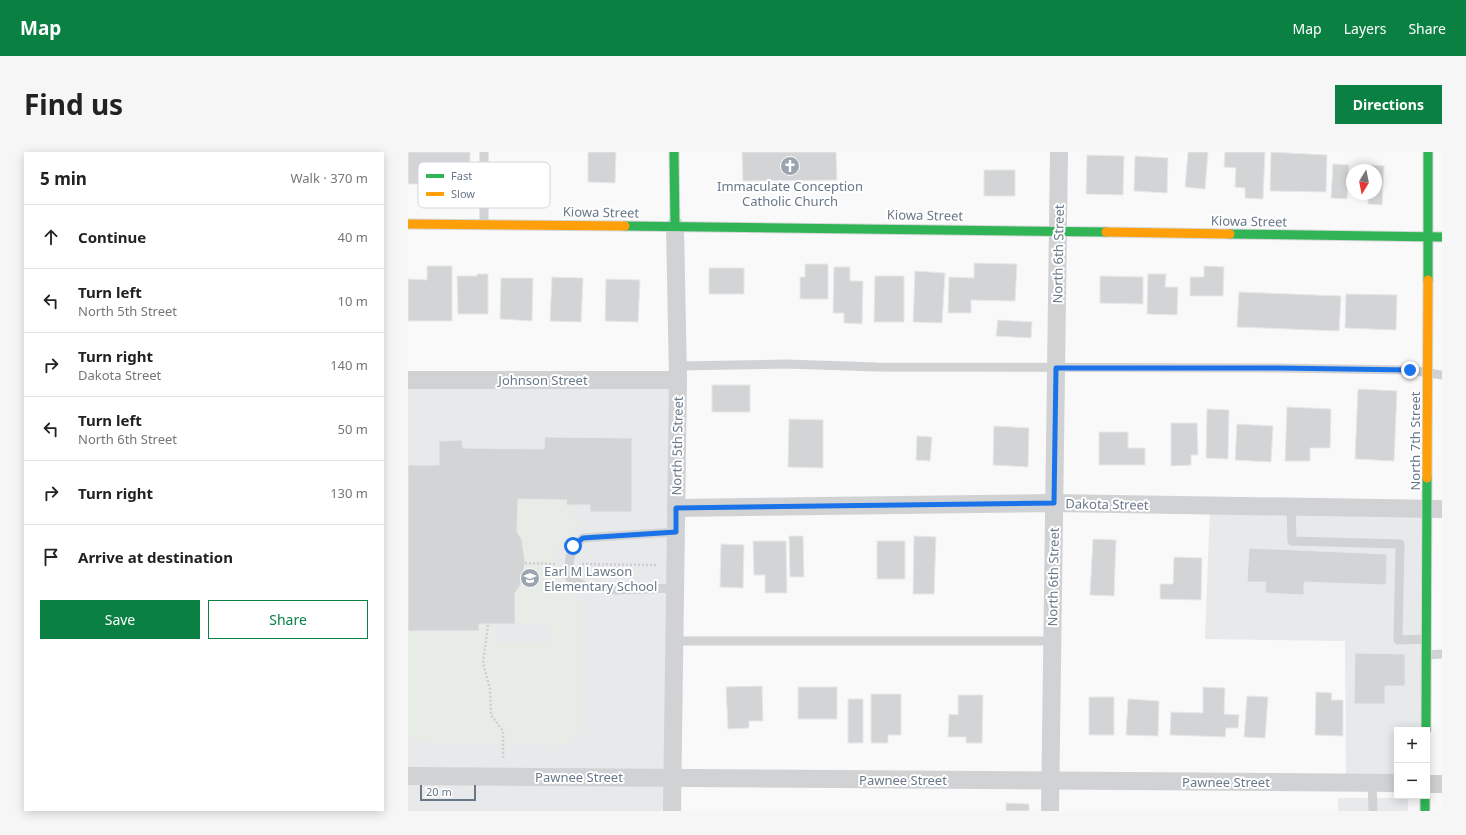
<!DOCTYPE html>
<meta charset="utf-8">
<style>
body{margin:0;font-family:"Noto Sans",sans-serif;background:#f6f6f6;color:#222}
.controls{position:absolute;right:12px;bottom:12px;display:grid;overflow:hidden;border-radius:0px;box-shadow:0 2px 10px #0003}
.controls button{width:36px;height:36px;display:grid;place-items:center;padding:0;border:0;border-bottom:1px solid #e0e0e0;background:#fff;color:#222;font:20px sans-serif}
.compass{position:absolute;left:938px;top:12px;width:36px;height:36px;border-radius:50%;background:#fff;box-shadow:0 2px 10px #0003;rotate:190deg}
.scale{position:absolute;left:12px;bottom:10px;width:56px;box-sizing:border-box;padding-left:4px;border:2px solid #687889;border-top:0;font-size:11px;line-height:14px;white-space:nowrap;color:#687889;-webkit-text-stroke:3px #fff;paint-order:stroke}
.stop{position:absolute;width:12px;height:12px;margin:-9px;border:3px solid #1a73e8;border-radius:50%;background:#fff}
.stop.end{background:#1a73e8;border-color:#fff;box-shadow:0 1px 4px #0008}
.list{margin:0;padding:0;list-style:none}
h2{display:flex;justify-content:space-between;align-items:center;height:52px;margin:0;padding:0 16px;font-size:17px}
h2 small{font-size:13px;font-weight:400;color:#767676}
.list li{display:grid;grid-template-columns:26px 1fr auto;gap:12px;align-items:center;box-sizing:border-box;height:64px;padding:0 16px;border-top:1px solid #e0e0e0}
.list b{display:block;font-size:15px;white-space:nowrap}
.list p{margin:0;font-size:13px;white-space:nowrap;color:#767676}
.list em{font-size:13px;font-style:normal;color:#767676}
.actions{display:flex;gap:8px;padding:12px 16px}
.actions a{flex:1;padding:9px 0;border:1px solid #0b8043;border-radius:0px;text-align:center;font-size:14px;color:#0b8043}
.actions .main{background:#0b8043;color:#fff}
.icon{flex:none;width:22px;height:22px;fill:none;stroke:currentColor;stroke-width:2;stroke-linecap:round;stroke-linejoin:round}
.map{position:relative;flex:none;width:1034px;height:659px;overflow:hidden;border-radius:0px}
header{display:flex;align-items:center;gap:24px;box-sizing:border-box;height:56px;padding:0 20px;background:#0b8043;color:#fff}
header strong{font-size:19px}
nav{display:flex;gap:22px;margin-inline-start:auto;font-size:14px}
.intro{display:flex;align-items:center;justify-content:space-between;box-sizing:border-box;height:96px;padding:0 24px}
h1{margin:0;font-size:28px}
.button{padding:10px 18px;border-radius:0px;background:#0b8043;color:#fff;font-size:14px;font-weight:700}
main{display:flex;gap:24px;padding:0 24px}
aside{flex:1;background:#fff;border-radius:0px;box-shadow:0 2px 10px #0003}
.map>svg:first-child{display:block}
</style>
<header>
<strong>Map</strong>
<nav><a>Map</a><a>Layers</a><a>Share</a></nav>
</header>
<div class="intro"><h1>Find us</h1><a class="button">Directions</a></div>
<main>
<aside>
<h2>5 min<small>Walk · 370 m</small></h2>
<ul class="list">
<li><svg class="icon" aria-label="ahead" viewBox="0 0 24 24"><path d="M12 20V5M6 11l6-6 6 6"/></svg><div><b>Continue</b></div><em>40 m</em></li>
<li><svg class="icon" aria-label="left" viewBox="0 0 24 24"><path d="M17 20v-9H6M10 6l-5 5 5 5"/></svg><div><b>Turn left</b><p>North 5th Street</p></div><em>10 m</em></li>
<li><svg class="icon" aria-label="right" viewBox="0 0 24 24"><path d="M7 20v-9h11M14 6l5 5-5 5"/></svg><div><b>Turn right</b><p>Dakota Street</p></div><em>140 m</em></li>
<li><svg class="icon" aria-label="left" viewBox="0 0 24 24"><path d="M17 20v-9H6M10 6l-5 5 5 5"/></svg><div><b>Turn left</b><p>North 6th Street</p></div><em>50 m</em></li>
<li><svg class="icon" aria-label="right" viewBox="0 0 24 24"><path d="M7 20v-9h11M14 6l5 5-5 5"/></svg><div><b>Turn right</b></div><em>130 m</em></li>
<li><svg class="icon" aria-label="arrive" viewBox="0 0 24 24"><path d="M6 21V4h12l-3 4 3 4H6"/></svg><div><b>Arrive at destination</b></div></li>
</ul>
<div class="actions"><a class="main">Save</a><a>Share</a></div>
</aside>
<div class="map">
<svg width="1034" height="659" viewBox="0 0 1034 659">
<rect width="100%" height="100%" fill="#f9f9f9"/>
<!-- built -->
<g fill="#e8e9ea">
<path d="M0 228H270L264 659H0Z"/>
<path d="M802 355 1020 357 1018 578H989V631H938L937 489 797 487Z"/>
<rect x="930" y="646" width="70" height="13"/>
</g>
<!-- green -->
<path fill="#e8ece7" d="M110 347 159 348V353H165V369L175 370 174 375C165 380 156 385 151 395 142 414 150 444 173 448L172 577 157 593 30 592C19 591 9 589 0 584V479H71V472H88V490H139L144 488 146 483C141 468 121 473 107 472V441L112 434 117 411 114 388 109 380Z"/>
<!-- building -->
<g fill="#d2d4d5" stroke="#e8e8e8">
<rect x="0" y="0" width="62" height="32"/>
<path d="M180 0H208L207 31 180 30Z"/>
<path d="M334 0H428L429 28 335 29Z"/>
<path d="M780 0H800L797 37 777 35Z"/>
<path d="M817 0H857L855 47 837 46V36L827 35 828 16 816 15Z"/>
<path d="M863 0 919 3 918 40 862 39Z"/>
<path d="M679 3 716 4 715 43 678 42Z"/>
<path d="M727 4 760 6 759 41 726 39Z"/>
<path d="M925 12 941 13 939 47 923 46Z"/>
<path d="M962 13 976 14 974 53 960 52V42H968V18H962Z"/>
<rect x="576" y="18" width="31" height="26"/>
<path d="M566 111 609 112 607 149 563 148V161H540L541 125 566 126Z"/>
<path d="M397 112H420V147H392V125H397Z"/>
<path d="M19 114H44V169H0V127L19 128Z"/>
<path d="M796 114 816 115 815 144H782V125H796Z"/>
<path d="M426 115H442V129H455L454 172 436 171V161H425Z"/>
<rect x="301" y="116" width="35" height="26"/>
<path d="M507 119 537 121 534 171 505 170Z"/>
<path d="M69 122H80V162H50L49 124H69Z"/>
<path d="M740 122H758L757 135H770L769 163 739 162Z"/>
<path d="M467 124H496V170H466Z"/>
<path d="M692 124 735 125V152L692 151Z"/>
<path d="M144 125 175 126 173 170 142 169Z"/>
<path d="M93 126H125L124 169 92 167Z"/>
<path d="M198 127 232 128 230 170 197 169Z"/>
<path d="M831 140 933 144 931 179 829 175Z"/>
<path d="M938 142 989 143 988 178 937 176Z"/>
<path d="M590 168 624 170 623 186 588 184Z"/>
<rect x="304" y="233" width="38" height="27"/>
<path d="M950 237 989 239 986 309 947 307Z"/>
<path d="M879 255 923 257 922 296H902V309H877Z"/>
<path d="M799 257 821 258 820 307 798 306Z"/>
<path d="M381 267 415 268V316L380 315Z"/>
<path d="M763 271H789L790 303H783V313L763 314Z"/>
<path d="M829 272 865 274 863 310 827 308Z"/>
<path d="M586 274 621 276 620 315 585 313Z"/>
<path d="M691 280H720V296H737V313H691Z"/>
<path d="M509 284 524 285 522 309 508 308Z"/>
<path d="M137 285 224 286V360H182V353H158L159 348 110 347 109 380 114 388 117 411 112 434 107 441V472H71V479H0V313H31V289L54 288 55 296 136 297Z"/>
<path d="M381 384H395L396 425H382Z"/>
<path d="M506 384 528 385 526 442H505Z"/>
<path d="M685 387 708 388 706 444 682 443Z"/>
<path d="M345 389H378L379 441H357V423H346Z"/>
<rect x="469" y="389" width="28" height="38"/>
<path d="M313 392 336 393 335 436 312 435Z"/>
<path d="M841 396 979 402 978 433 896 430V443L857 441 858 430H839Z"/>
<path d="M766 405 794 406 793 448 752 447V432H765Z"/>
<path d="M947 501 997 502V534H977V552H946Z"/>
<path d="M354 534 355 569H341V576L320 577 318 535Z"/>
<rect x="390" y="535" width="39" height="32"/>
<path d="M795 535 817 536 816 562 831 563 830 576H818L817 585 762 583 763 560 795 561Z"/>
<path d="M908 540 924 541 923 548H935V584L907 583Z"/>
<path d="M463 542H493V583H480V591H463Z"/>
<path d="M550 543H575L574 591H558V585H540L541 562 550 563Z"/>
<path d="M839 544 860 545 857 586 836 585Z"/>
<rect x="681" y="545" width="25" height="38"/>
<rect x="440" y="547" width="15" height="44"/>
<path d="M720 547 751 549 750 584 718 583Z"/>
<path d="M598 651 621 652V659H598Z"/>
</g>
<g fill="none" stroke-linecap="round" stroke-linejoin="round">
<!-- fast casing -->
<g stroke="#d6d7d8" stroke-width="11">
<g id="fast">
<path d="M266 0 267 74"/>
<path d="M217 74 698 80"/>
<path d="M822 82 1034 85"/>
<path d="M1020 128V0"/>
<path d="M1018 578 1019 326"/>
<path d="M1017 644V659"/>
</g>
</g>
<!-- slow casing -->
<g stroke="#d6d7d8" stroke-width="11">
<g id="slow">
<path d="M0 72 217 74"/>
<path d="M698 80 822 82"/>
<path d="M1019 326 1020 128"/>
</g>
</g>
<!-- path -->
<g stroke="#ceced0" stroke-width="2.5" stroke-dasharray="2 2" stroke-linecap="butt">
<path d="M117 411 147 412"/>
<path d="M174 412 248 413"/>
<path d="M80 473 75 511 82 537 83 563 95 579V607"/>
</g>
<!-- lane -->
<g stroke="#d1d2d4" stroke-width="9">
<path d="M76 72V0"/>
<path d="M270 214 378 212 469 215 870 216 1002 218 1034 223"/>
<path d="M883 355 884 389 992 392 990 488 1019 487"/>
<path d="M267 436 207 438 178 435 162 426C160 408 161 398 175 386L267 380"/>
<path d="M265 489H644"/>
<path d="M1019 503 1034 502"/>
<path d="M964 631 965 659"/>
</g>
<!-- street -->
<g stroke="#d1d2d4" stroke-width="18">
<path d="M0 228H270"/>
<path d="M268 356 645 351 1034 357"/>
<path d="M0 624 989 631"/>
<path d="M1019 632H1034"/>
<path d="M264 659 270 228 267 74"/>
<path d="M642 659 651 0"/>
</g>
<!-- fast -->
<use href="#fast" stroke="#30b455" stroke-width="9"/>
<!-- slow -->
<use href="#slow" stroke="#ff9f0a" stroke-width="9"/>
</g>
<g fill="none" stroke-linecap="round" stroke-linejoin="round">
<!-- route -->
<path stroke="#1a73e8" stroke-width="5" d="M165 394 175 386 268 380V356L646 351 648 216H870L1002 218"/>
</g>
<!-- icons -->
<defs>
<g id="church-disc" transform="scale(1)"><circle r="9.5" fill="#9ba5b0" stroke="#fff"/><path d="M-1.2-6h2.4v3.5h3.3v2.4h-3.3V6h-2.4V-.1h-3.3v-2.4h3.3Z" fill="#fff"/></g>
<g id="school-disc" transform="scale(1)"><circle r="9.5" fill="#9ba5b0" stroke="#fff"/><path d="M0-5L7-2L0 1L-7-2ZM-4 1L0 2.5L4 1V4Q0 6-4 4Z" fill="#fff"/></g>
</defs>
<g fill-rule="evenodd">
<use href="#church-disc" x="382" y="14"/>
<use href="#school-disc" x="122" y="426"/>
</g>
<g text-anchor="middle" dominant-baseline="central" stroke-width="4" stroke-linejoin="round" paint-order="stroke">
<!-- poi labels -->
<g font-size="13" fill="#687889" stroke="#fff">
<text x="382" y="34">Immaculate Conception<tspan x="382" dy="15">Catholic Church</tspan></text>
<text x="136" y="419" text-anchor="start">Earl M Lawson<tspan x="136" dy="15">Elementary School</tspan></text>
</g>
<!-- street labels -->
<g font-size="13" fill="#687889" stroke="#fff">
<text transform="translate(193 60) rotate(1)">Kiowa Street</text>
<text transform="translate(517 63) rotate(1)">Kiowa Street</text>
<text transform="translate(841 69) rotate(1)">Kiowa Street</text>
<text transform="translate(650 102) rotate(-89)">North 6th Street</text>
<text x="135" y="228">Johnson Street</text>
<text transform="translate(1007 289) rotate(-90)">North 7th Street</text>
<text transform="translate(269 294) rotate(-89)">North 5th Street</text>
<text transform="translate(699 352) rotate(1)">Dakota Street</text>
<text transform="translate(645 425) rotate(-89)">North 6th Street</text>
<text x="171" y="625">Pawnee Street</text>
<text x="495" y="628">Pawnee Street</text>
<text x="818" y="630">Pawnee Street</text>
</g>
</g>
<!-- legend -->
<rect x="10" y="10" width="132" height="46" rx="6" fill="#fff" stroke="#d2d6dc" stroke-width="1"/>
<rect x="18" y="22" width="18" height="4" fill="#30b455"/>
<rect x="18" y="40" width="18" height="4" fill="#ff9f0a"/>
<g font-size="11" fill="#687889">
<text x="43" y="28">Fast</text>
<text x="43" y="46">Slow</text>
</g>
</svg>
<div class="controls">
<button>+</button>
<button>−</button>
</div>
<svg class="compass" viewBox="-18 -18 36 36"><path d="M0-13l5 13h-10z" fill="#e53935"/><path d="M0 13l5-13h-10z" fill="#767676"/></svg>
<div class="scale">20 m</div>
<div class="stop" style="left:165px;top:394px"></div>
<div class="stop end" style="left:1002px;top:218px"></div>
</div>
</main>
